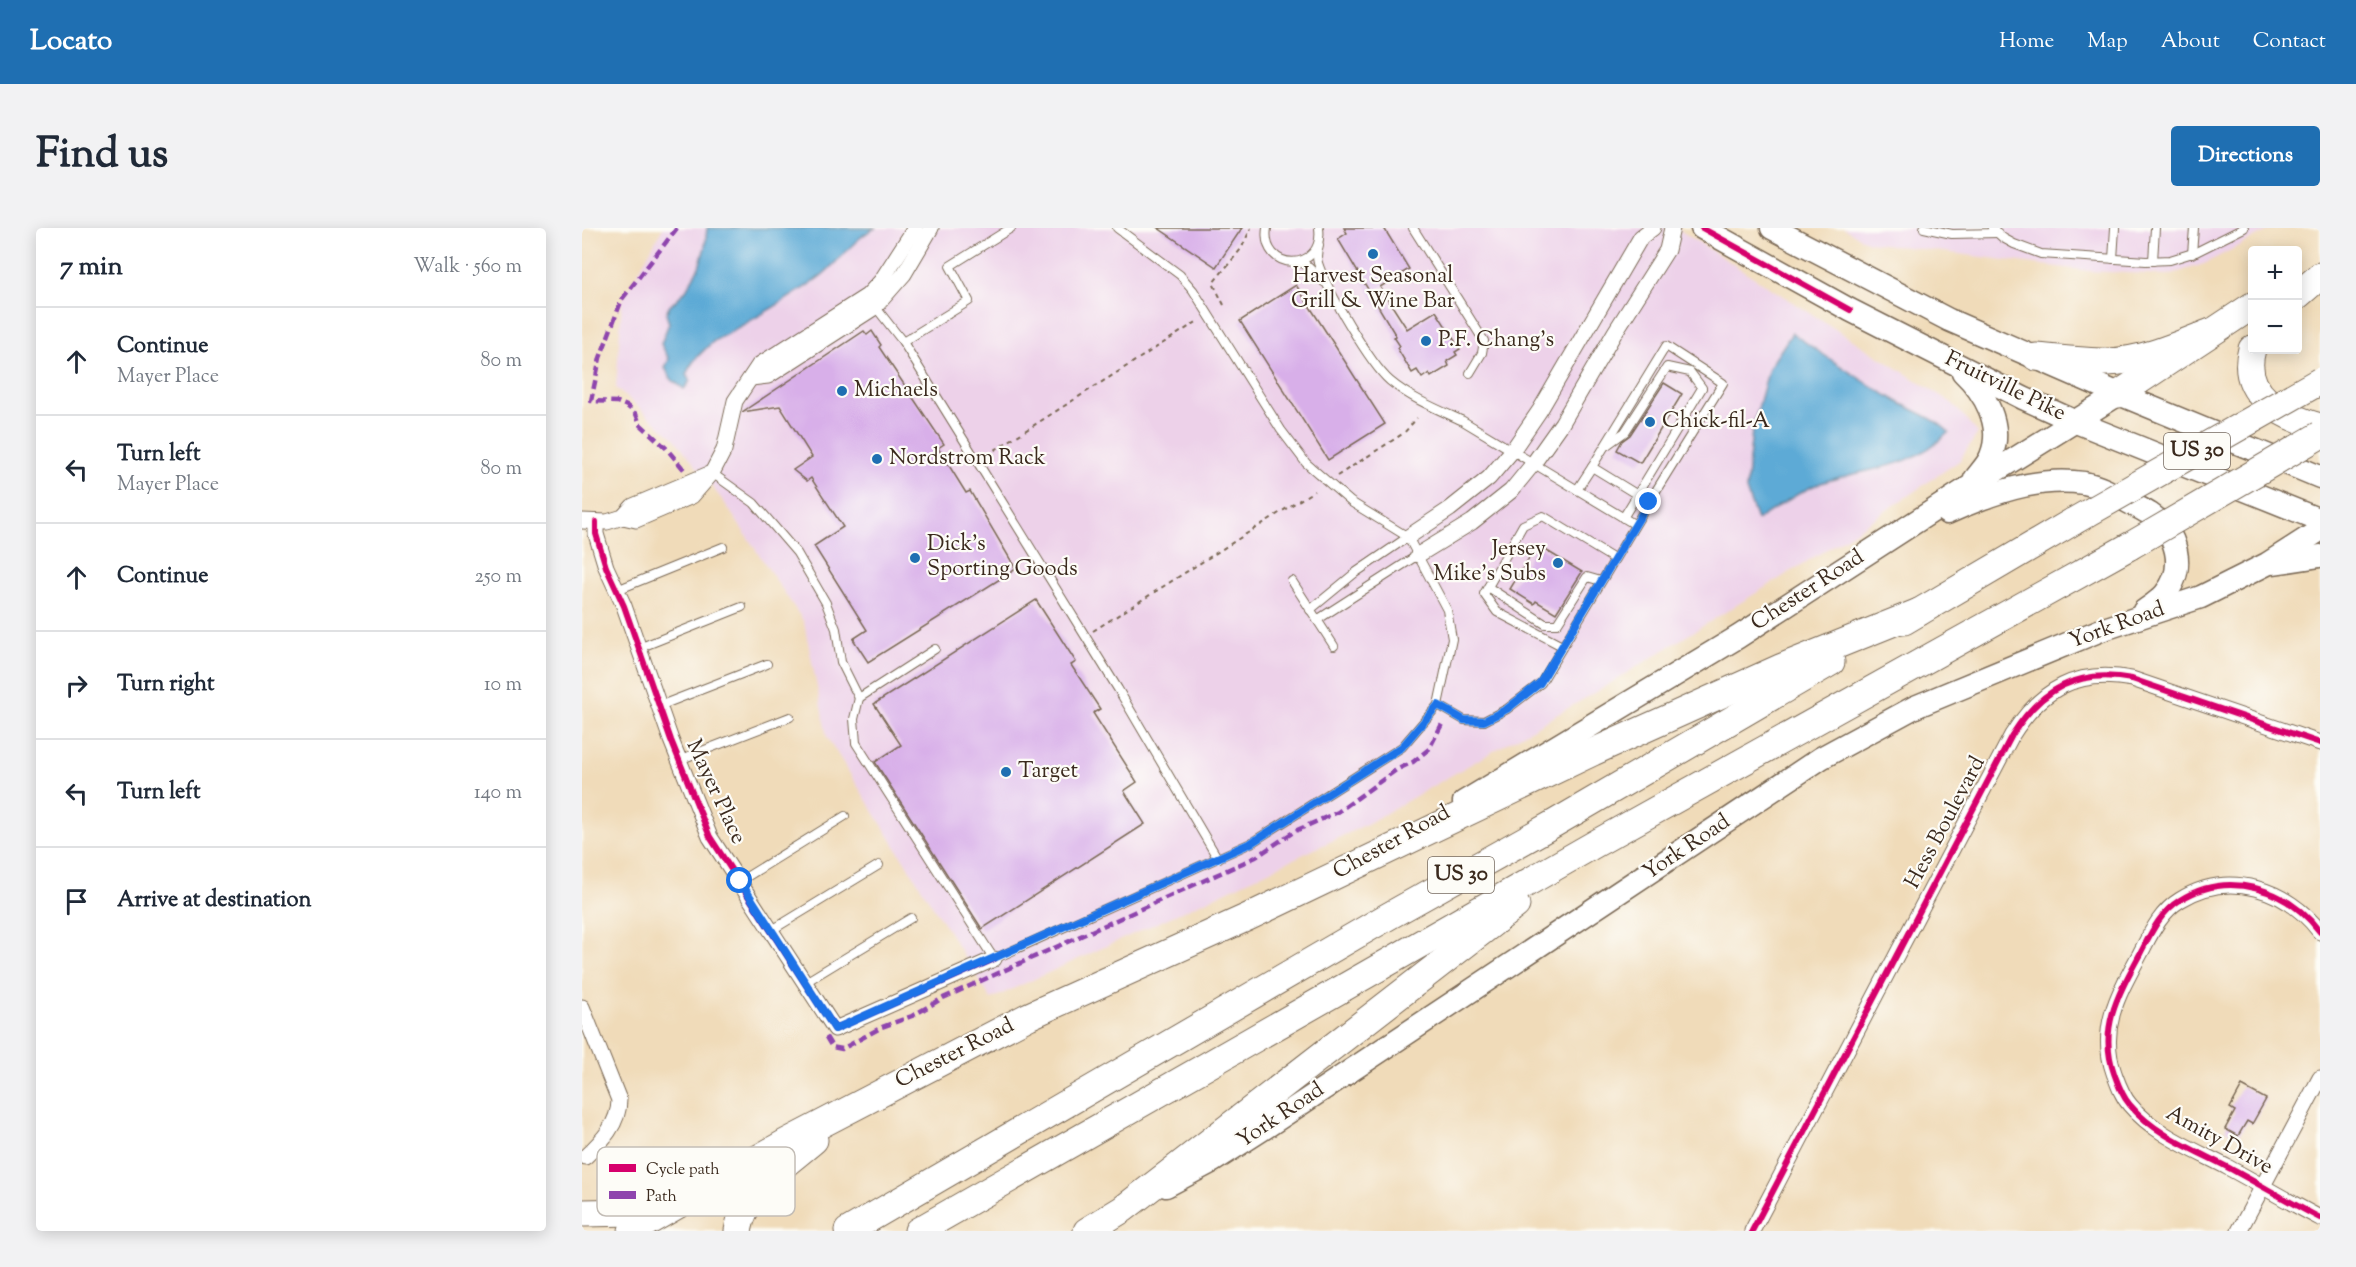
<!DOCTYPE html>
<meta charset="utf-8">
<style>
body{margin:0;font-family:"Sorts Mill Goudy",serif;background:#f2f2f3;color:#1f2937}
.controls{position:absolute;right:18px;top:18px;display:grid;overflow:hidden;border-radius:6px;box-shadow:0 3px 15px #0003}
.controls button{width:54px;height:54px;display:grid;place-items:center;padding:0;border:0;border-bottom:2px solid #e0e1e3;background:#fff;color:#1f2937;font:30px sans-serif}
.stop{position:absolute;width:18px;height:18px;margin:-14px;border:4px solid #1a73e8;border-radius:50%;background:#fff}
.stop.end{background:#1a73e8;border-color:#fff;box-shadow:0 2px 6px #0008}
.list{margin:0;padding:0;list-style:none}
h2{display:flex;justify-content:space-between;align-items:center;height:78px;margin:0;padding:0 24px;font-size:26px}
h2 small{font-size:20px;font-weight:400;color:#747a83}
.list li{display:grid;grid-template-columns:39px 1fr auto;gap:18px;align-items:center;box-sizing:border-box;height:108px;padding:0 24px;border-top:2px solid #e0e1e3}
.list b{display:block;font-size:22px;white-space:nowrap}
.list p{margin:0;font-size:20px;white-space:nowrap;color:#747a83}
.list em{font-size:20px;font-style:normal;color:#747a83}
.icon{flex:none;width:33px;height:33px;fill:none;stroke:currentColor;stroke-width:2;stroke-linecap:round;stroke-linejoin:round}
.map{position:relative;flex:none;width:1738px;height:1003px;overflow:hidden;border-radius:6px}
header{display:flex;align-items:center;gap:36px;box-sizing:border-box;height:84px;padding:0 30px;background:#1f6fb2;color:#fff}
header strong{font-size:28px}
nav{display:flex;gap:33px;margin-inline-start:auto;font-size:21px}
.intro{display:flex;align-items:center;justify-content:space-between;box-sizing:border-box;height:144px;padding:0 36px}
h1{margin:0;font-size:42px}
.button{padding:15px 27px;border-radius:6px;background:#1f6fb2;color:#fff;font-size:21px;font-weight:700}
main{display:flex;gap:36px;padding:0 36px}
aside{flex:1;background:#fff;border-radius:6px;box-shadow:0 3px 15px #0003}
.map>svg:first-child{display:block}
</style>
<header>
<strong>Locato</strong>
<nav><a>Home</a><a>Map</a><a>About</a><a>Contact</a></nav>
</header>
<div class="intro"><h1>Find us</h1><a class="button">Directions</a></div>
<main>
<aside>
<h2>7 min<small>Walk · 560 m</small></h2>
<ul class="list">
<li><svg class="icon" aria-label="ahead" viewBox="0 0 24 24"><path d="M12 20V5M6 11l6-6 6 6"/></svg><div><b>Continue</b><p>Mayer Place</p></div><em>80 m</em></li>
<li><svg class="icon" aria-label="left" viewBox="0 0 24 24"><path d="M17 20v-9H6M10 6l-5 5 5 5"/></svg><div><b>Turn left</b><p>Mayer Place</p></div><em>80 m</em></li>
<li><svg class="icon" aria-label="ahead" viewBox="0 0 24 24"><path d="M12 20V5M6 11l6-6 6 6"/></svg><div><b>Continue</b></div><em>250 m</em></li>
<li><svg class="icon" aria-label="right" viewBox="0 0 24 24"><path d="M7 20v-9h11M14 6l5 5-5 5"/></svg><div><b>Turn right</b></div><em>10 m</em></li>
<li><svg class="icon" aria-label="left" viewBox="0 0 24 24"><path d="M17 20v-9H6M10 6l-5 5 5 5"/></svg><div><b>Turn left</b></div><em>140 m</em></li>
<li><svg class="icon" aria-label="arrive" viewBox="0 0 24 24"><path d="M6 21V4h12l-3 4 3 4H6"/></svg><div><b>Arrive at destination</b></div></li>
</ul>
</aside>
<div class="map">
<svg width="1738" height="1003" viewBox="0 0 1738 1003">
<rect width="100%" height="100%" fill="#fdfcf7"/>
<filter id="ink" filterUnits="userSpaceOnUse"><feTurbulence type="fractalNoise" baseFrequency=".0167" numOctaves="2"/><feDisplacementMap in="SourceGraphic" scale="12" xChannelSelector="R" yChannelSelector="G"/><feConvolveMatrix kernelMatrix="1 2 1 2 8 2 1 2 1" color-interpolation-filters="sRGB"/></filter>
<filter id="wash" filterUnits="userSpaceOnUse"><feTurbulence type="fractalNoise" baseFrequency=".008" numOctaves="4" result="noise"/><feDisplacementMap in="SourceGraphic" scale="24" xChannelSelector="R" yChannelSelector="G"/><feGaussianBlur stdDeviation="1.35" result="paint"/><feColorMatrix in="noise" values="0 0 0 0 0 0 0 0 0 0 0 0 0 0 0 0 0 1.4 0 .05"/><feComposite in="paint" operator="in"/></filter>
<g filter="url(#wash)">
<rect width="100%" height="100%" fill="#f0dbb9"/>
<!-- built -->
<g fill="#edd1e9">
<path d="M81 0H1094L1370 175 1396 205 1377 233 1271 305 1014 464 785 596 634 668 409 771 245 509 222 394 142 274 92 210 34 160 40 73Z"/>
<path d="M1261 0H1691L1622 36 1586 47 1507 43 1286 14Z"/>
</g>
<!-- water -->
<g fill="#5daad6" stroke="#4c6a7a" stroke-width="1.5">
<path d="M125 0H294C276 6 256 35 239 48 205 73 168 93 132 113 121 123 109 133 104 147L108 153 102 161 90 152 83 140 87 131 79 116 87 95 84 86 86 80 104 62 117 39 123 19Z"/>
<path d="M1210 105C1243 128 1277 151 1311 171 1330 183 1352 189 1367 204 1325 244 1289 238 1239 255 1220 261 1193 281 1175 292L1164 262 1170 203 1187 140Z"/>
</g>
<g id="blocks">
<!-- building -->
<g fill="#d8afe9">
<path d="M576 0H660L634 39Z"/>
<path d="M762 0H802L827 41 798 59 825 101 854 83 878 121 873 124 875 127 865 133 867 138 849 149 847 145 840 150 835 142 830 145 815 120 818 118 812 109 814 108 756 11 765 5Z"/>
<path d="M714 57 803 196 746 232 658 93Z"/>
<path d="M282 103 285 107 290 103 299 117 297 119 362 216 356 220 384 265 388 263 434 341 286 434 271 411 285 402 232 318 261 299 229 250 225 253 211 242 230 229 198 178 160 184Z"/>
<path d="M1082 155 1100 166 1058 235 1035 222 1040 213 1048 207Z"/>
<path d="M955 317 1000 344 974 385 954 373 952 376 928 361Z"/>
<path d="M454 372 494 434 489 437 518 481 511 485 555 554 542 563 563 596 400 701 293 534 319 517 292 476Z"/>
<path d="M1660 858 1684 871 1670 896 1665 893 1656 908 1643 901 1653 883 1648 880Z"/>
</g>
</g>
</g>
<g filter="url(#ink)">
<use href="#blocks" fill-opacity="0" stroke="#7a6854" stroke-width="1.5"/>
<g fill="none" stroke-linecap="round" stroke-linejoin="round">
<!-- lane casing -->
<g stroke="#7a6854" stroke-width="10">
<g id="lane">
<path d="M685 0C678 45 743 45 737 0"/>
<path d="M831 0 902 113 900 125 888 145"/>
<path d="M1342 0 1370 6 1416 5"/>
<path d="M1410 0 1421 10 1432 16 1459 26 1564 33 1588 32 1614 24 1662 0"/>
<path d="M737 17C735 23 734 28 736 35 744 60 788 136 808 153 828 170 857 182 881 193L1052 296"/>
<path d="M1610 26 1612 0"/>
<path d="M1531 31 1533 0"/>
<path d="M1571 33 1573 0"/>
<path d="M716 34 723 36 742 54"/>
<path d="M292 77 321 114 406 251 536 461 636 631"/>
<path d="M321 114 387 73 368 38 429 0"/>
<path d="M1084 118 1141 155 1067 274 1010 239Z"/>
<path d="M1025 217 1043 204 1085 139 1108 144 1120 160 1041 290"/>
<path d="M130 245 172 275 215 325 244 375 254 401 259 434 277 470 353 421"/>
<path d="M995 262 1010 239"/>
<path d="M710 353 752 418"/>
<path d="M906 359 963 396H975L1005 349 1019 353"/>
<path d="M35 362 141 319"/>
<path d="M728 382 773 345 826 309"/>
<path d="M735 392 836 327"/>
<path d="M980 418 915 384 902 366 941 297 961 288 1032 331"/>
<path d="M57 420 160 379"/>
<path d="M277 470 272 491 274 515 412 731 669 615 820 519 856 477 870 411 865 382 826 309 769 274 724 235 699 202 611 62 598 47 535 0"/>
<path d="M856 477 882 492 902 493 925 481 959 455 1067 274"/>
<path d="M77 478 185 436"/>
<path d="M97 532 208 489"/>
<path d="M158 653 263 588"/>
<path d="M190 702 297 637"/>
<path d="M222 755 329 690"/>
</g>
</g>
<!-- street casing -->
<g stroke="#7a6854" stroke-width="17">
<g id="street">
<path d="M169 150 186 148 293 79 322 46 349 0"/>
<path d="M41 289 54 292 110 268 130 245 142 222 153 173 177 137 285 68 299 53 333 0"/>
<path d="M0 293 25 294 41 289 51 278 127 246"/>
<path d="M14 294V306L24 339 42 378 89 512 128 609 253 801 412 731"/>
<path d="M826 309 868 281 907 250 930 223 958 182 1059 9 1071 0"/>
<path d="M836 327 890 294 929 263 951 236 980 195 1033 104 1085 22 1090 0"/>
<path d="M1738 704C1705 660 1646 642 1598 672 1578 684 1568 707 1558 726 1537 765 1516 800 1532 845 1536 856 1540 868 1548 877 1573 907 1613 922 1647 940 1677 956 1707 974 1738 990"/>
<path d="M0 779 37 872C37 896 20 913 3 929"/>
<path d="M1170 1003 1430 507C1459 461 1496 440 1550 451L1738 515"/>
<path d="M1657 1003 1738 850"/>
</g>
</g>
<!-- primary casing -->
<g stroke="#7a6854" stroke-width="25">
<g id="primary">
<path d="M1120 0 1268 82 1441 170 1494 194 1738 292"/>
<path d="M1190 0 1367 92 1537 166 1738 249"/>
<path d="M1381 144C1402 164 1422 197 1409 228 1406 236 1398 244 1393 251"/>
<path d="M1365 285C1407 266 1455 248 1502 255 1519 258 1533 267 1548 275 1555 279 1562 282 1568 286 1595 304 1605 340 1583 366 1578 372 1569 378 1562 383"/>
<path d="M1692 335 1738 328"/>
<path d="M882 574 1156 409 1389 258 1537 166"/>
<path d="M584 958 631 933 684 899 1239 530 1333 479 1519 402 1619 369 1685 336 1738 302"/>
</g>
</g>
<!-- highway casing -->
<g stroke="#7a6854" stroke-width="29">
<g id="highway">
<path d="M1716 67 1738 48"/>
<path d="M1670 121C1657 167 1700 188 1738 199"/>
<path d="M1454 129C1477 131 1501 134 1525 134 1561 133 1596 117 1629 104"/>
<path d="M1537 166 1670 78"/>
<path d="M1322 393 1492 293"/>
<path d="M1 985 51 984 80 977"/>
<path d="M50 1003 205 914 447 788 666 689 1011 524 1198 440 1337 384"/>
<path d="M156 1003C163 961 202 938 232 912"/>
<path d="M266 1003 805 689 973 595 1249 434"/>
<path d="M336 1003 1013 616 1548 318"/>
<path d="M505 1003 541 981 934 677"/>
</g>
</g>
<!-- path -->
<g stroke="#7a6854" stroke-width="2" stroke-dasharray="4.5 4.5" stroke-linecap="butt">
<path d="M642 77 631 55 659 21 669 0"/>
<path d="M405 227 616 93"/>
<path d="M755 248 822 205 835 190"/>
<path d="M511 403 732 263"/>
</g>
<!-- lane -->
<use href="#lane" stroke="#fff" stroke-width="8"/>
<!-- street -->
<use href="#street" stroke="#fff" stroke-width="15"/>
<!-- primary -->
<use href="#primary" stroke="#fff" stroke-width="22"/>
<!-- highway -->
<use href="#highway" stroke="#fff" stroke-width="27"/>
<!-- highway-bridge casing -->
<g stroke="#7a6854" stroke-width="29" stroke-linecap="butt">
<g id="highway-bridge">
<path d="M1492 293 1738 153"/>
<path d="M1548 318 1738 207"/>
</g>
</g>
<!-- highway-bridge -->
<use href="#highway-bridge" stroke="#fff" stroke-width="27"/>
<!-- quiet -->
<g stroke="#8e44ad" stroke-width="4.5" stroke-dasharray="9 4.5" stroke-linecap="butt">
<path d="M95 0 40 71 18 130 9 173 35 174 45 178 54 186 58 196 84 220 104 244"/>
<path d="M244 809 250 819 260 821 300 799 330 788 361 770 674 629 713 603 756 584 814 542 831 534 847 521 860 496"/>
</g>
<!-- cycleway casing -->
<g stroke="#fdfcf7" stroke-width="10">
<g id="cycleway">
<path d="M1120 0 1268 82"/>
<path d="M14 294V306L24 339 42 378 89 512 128 609 253 801 412 731"/>
<path d="M1738 704C1705 660 1646 642 1598 672 1578 684 1568 707 1558 726 1537 765 1516 800 1532 845 1536 856 1540 868 1548 877 1573 907 1613 922 1647 940 1677 956 1707 974 1738 990"/>
<path d="M1170 1003 1430 507C1459 461 1496 440 1550 451L1738 515"/>
</g>
</g>
<!-- cycleway -->
<use href="#cycleway" stroke="#d6006c" stroke-width="6"/>
</g>
</g>
<g fill="none" stroke-linecap="round" stroke-linejoin="round" filter="url(#ink)">
<!-- route -->
<path stroke="#1a73e8" stroke-width="8" d="M158 653 253 801 669 615 820 519 856 477 882 492 902 493 925 481 958 455 1067 274"/>
</g>
<!-- markers -->
<g fill="#1f6fb2" stroke="#fdfcf7" stroke-width="2">
<circle cx="791" cy="26" r="6"/>
<circle cx="844" cy="113" r="6"/>
<circle cx="260" cy="163" r="6"/>
<circle cx="1068" cy="194" r="6"/>
<circle cx="295" cy="231" r="6"/>
<circle cx="333" cy="330" r="6"/>
<circle cx="976" cy="335" r="6"/>
<circle cx="424" cy="544" r="6"/>
</g>
<g text-anchor="middle" dominant-baseline="central" stroke-width="4.5" stroke-linejoin="round" paint-order="stroke">
<!-- shield labels -->
<g fill="#fdfcf7" stroke="#75695f" stroke-width="1.5">
<rect x="1582" y="205" width="66" height="36" rx="4.5"/>
<rect x="846" y="629" width="66" height="36" rx="4.5"/>
</g>
<g font-size="21" font-weight="bold" fill="#3b2a1e">
<text x="1615" y="223">US 30</text>
<text x="879" y="647">US 30</text>
</g>
<!-- poi labels -->
<g font-size="22" fill="#3b2a1e" stroke="#fdfcf7" text-anchor="start">
<text x="791" y="49" text-anchor="middle">Harvest Seasonal<tspan x="791" dy="25">Grill &amp; Wine Bar</tspan></text>
<text x="856" y="113">P.F. Chang's</text>
<text x="272" y="163">Michaels</text>
<text x="1080" y="194">Chick-fil-A</text>
<text x="307" y="231">Nordstrom Rack</text>
<text x="345" y="317">Dick's<tspan x="345" dy="25">Sporting Goods</tspan></text>
<text x="964" y="322" text-anchor="end">Jersey<tspan x="964" dy="25">Mike's Subs</tspan></text>
<text x="436" y="544">Target</text>
</g>
<!-- street labels -->
<g font-size="22" fill="#3b2a1e" stroke="#fdfcf7">
<text transform="translate(1423 159) rotate(26)">Fruitville Pike</text>
<text transform="translate(1226 363) rotate(-33)">Chester Road</text>
<text transform="translate(1535 398) rotate(-20)">York Road</text>
<text transform="translate(133 564) rotate(65)">Mayer Place</text>
<text transform="translate(1364 595) rotate(-62)">Hess Boulevard</text>
<text transform="translate(810 615) rotate(-29)">Chester Road</text>
<text transform="translate(1105 620) rotate(-34)">York Road</text>
<text transform="translate(373 826) rotate(-27)">Chester Road</text>
<text transform="translate(699 888) rotate(-34)">York Road</text>
<text transform="translate(1637 913) rotate(29)">Amity Drive</text>
</g>
</g>
<!-- legend -->
<rect x="15" y="919" width="198" height="69" rx="9" fill="#fdfcf7" stroke="#c3bdb6" stroke-width="1.5"/>
<rect x="27" y="936" width="27" height="8" fill="#d6006c"/>
<rect x="27" y="963" width="27" height="8" fill="#8e44ad"/>
<g font-size="16" fill="#3b2a1e">
<text x="64" y="946">Cycle path</text>
<text x="64" y="973">Path</text>
</g>
</svg>
<div class="controls">
<button>+</button>
<button>−</button>
</div>
<div class="stop" style="left:158px;top:653px"></div>
<div class="stop end" style="left:1067px;top:274px"></div>
</div>
</main>
